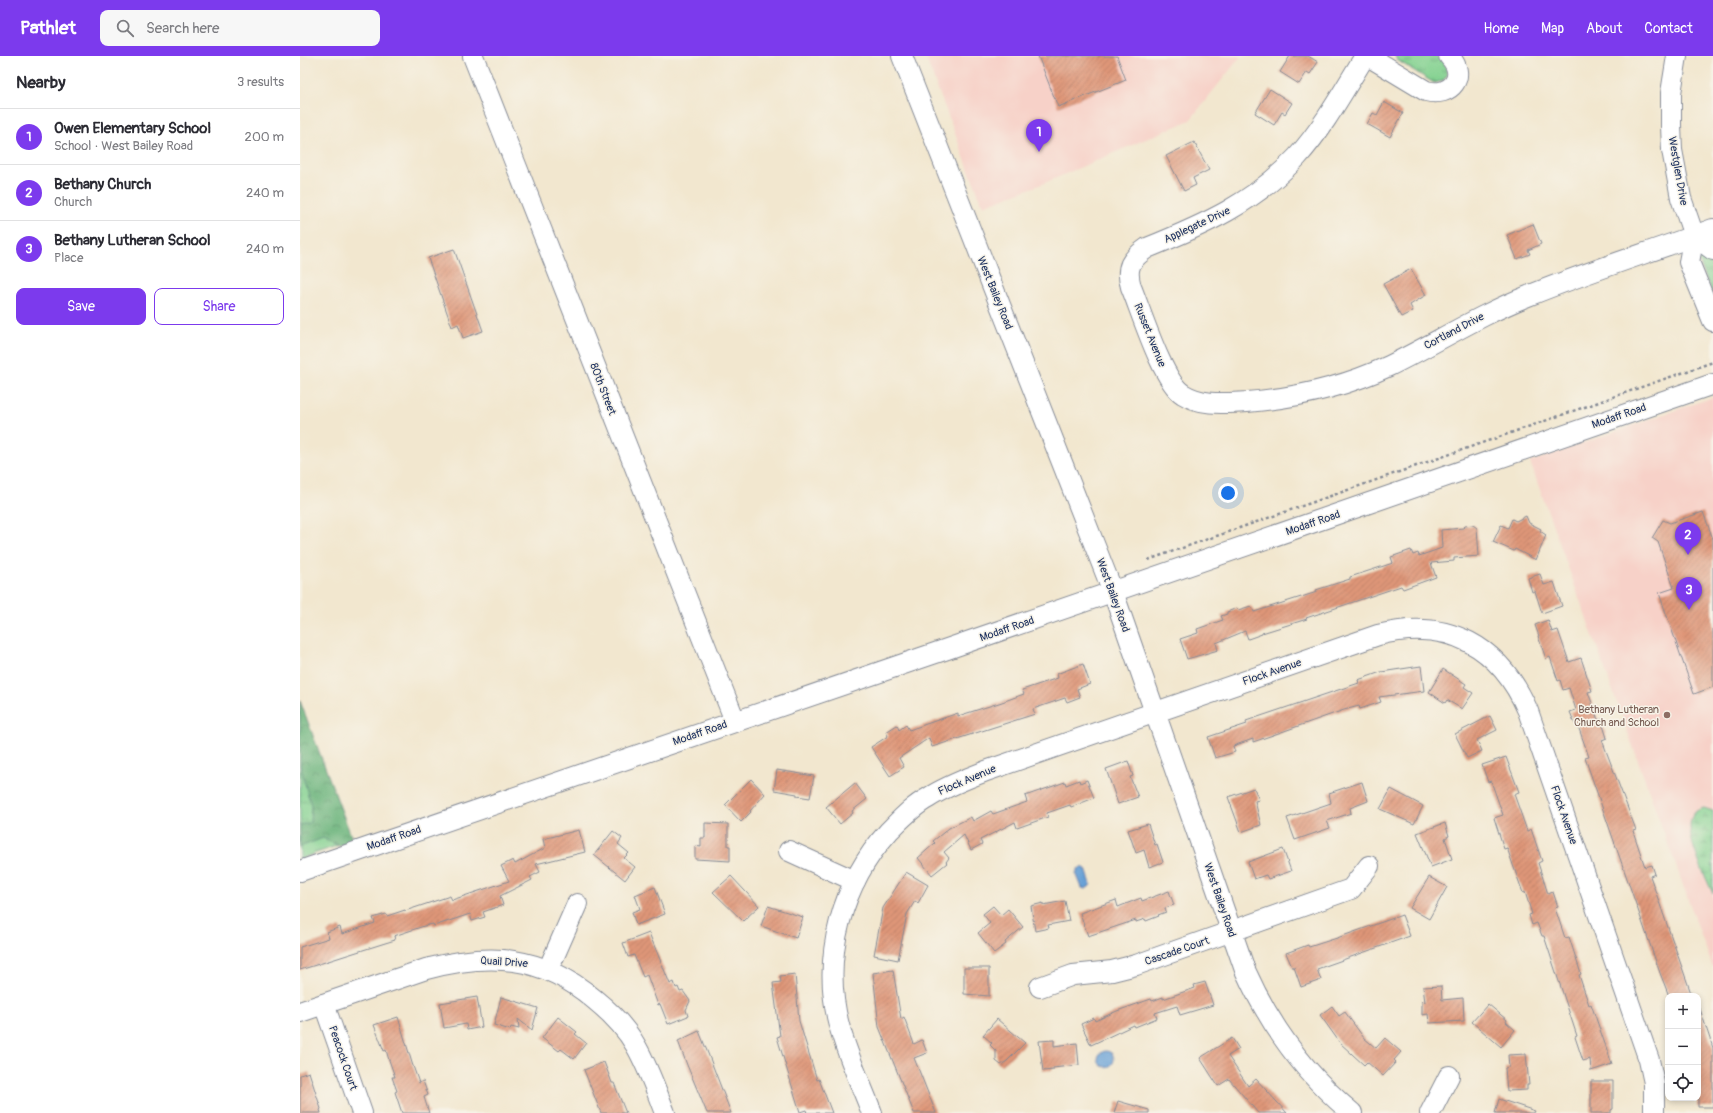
<!DOCTYPE html>
<meta charset="utf-8">
<style>
body{margin:0;font-family:Pangolin,sans-serif;background:#f7f7f7;color:#2b2b33}
.controls{position:absolute;right:12px;bottom:12px;display:grid;overflow:hidden;border-radius:8px;box-shadow:0 2px 6px #0003}
.controls button{width:36px;height:36px;display:grid;place-items:center;padding:0;border:0;border-bottom:1px solid #e1e1e2;background:#fff;color:#2b2b33;font:20px sans-serif}
.you{position:absolute;left:928px;top:437px;width:14px;height:14px;margin:-10px;border:3px solid #fff;border-radius:50%;background:#1a73e8;box-shadow:0 0 0 6px #1a73e833}
.badge{display:grid;place-items:center;width:26px;height:26px;border-radius:50%;background:#7c3aed;color:#fff;font-size:13px;font-weight:700}
.pin{position:absolute;translate:-50% -33px;filter:drop-shadow(0 1px 2px #0008)}
.pin::after{content:'';position:absolute;top:21px;width:14px;height:12px;background:inherit;clip-path:polygon(0 0,100% 0,50% 100%)}
.list{margin:0;padding:0;list-style:none}
h2{display:flex;justify-content:space-between;align-items:center;height:52px;margin:0;padding:0 16px;font-size:17px}
h2 small{font-size:13px;font-weight:400;color:#7c7c81}
.list li{display:grid;grid-template-columns:26px 1fr auto;gap:12px;align-items:center;box-sizing:border-box;height:56px;padding:0 16px;border-top:1px solid #e1e1e2}
.list b{display:block;font-size:15px;white-space:nowrap}
.list p{margin:0;font-size:13px;white-space:nowrap;color:#7c7c81}
.list em{font-size:13px;font-style:normal;color:#7c7c81}
.actions{display:flex;gap:8px;padding:12px 16px}
.actions a{flex:1;padding:9px 0;border:1px solid #7c3aed;border-radius:8px;text-align:center;font-size:14px;color:#7c3aed}
.actions .main{background:#7c3aed;color:#fff}
.icon{flex:none;width:22px;height:22px;fill:none;stroke:currentColor;stroke-width:2;stroke-linecap:round;stroke-linejoin:round}
.map{position:relative;flex:none;width:1413px;height:1057px;overflow:hidden}
header{display:flex;align-items:center;gap:24px;box-sizing:border-box;height:56px;padding:0 20px;background:#7c3aed;color:#fff}
header strong{font-size:19px}
nav{display:flex;gap:22px;margin-inline-start:auto;font-size:14px}
.search{width:280px;height:36px;background:#f7f7f7;display:flex;align-items:center;gap:10px;box-sizing:border-box;padding:0 14px;border-radius:8px;color:#7c7c81;font-size:15px}
main{display:flex}
aside{flex:1;background:#fff}
.map>svg:first-child{display:block}
</style>
<header>
<strong>Pathlet</strong>
<div class="search"><svg class="icon" aria-label="search" viewBox="0 0 24 24"><circle cx="10" cy="10" r="6"/><path d="M15 15l6 6"/></svg>Search here</div>
<nav><a>Home</a><a>Map</a><a>About</a><a>Contact</a></nav>
</header>
<main>
<aside>
<h2>Nearby<small>3 results</small></h2>
<ul class="list">
<li><span class="badge">1</span><div><b>Owen Elementary School</b><p>School · West Bailey Road</p></div><em>200 m</em></li>
<li><span class="badge">2</span><div><b>Bethany Church</b><p>Church</p></div><em>240 m</em></li>
<li><span class="badge">3</span><div><b>Bethany Lutheran School</b><p>Place</p></div><em>240 m</em></li>
</ul>
<div class="actions"><a class="main">Save</a><a>Share</a></div>
</aside>
<div class="map">
<svg width="1413" height="1057" viewBox="0 0 1413 1057">
<defs>
<pattern id="grass-tufts" width="24" height="20" patternUnits="userSpaceOnUse"><rect width="24" height="20" fill="#84d291"/><path d="M3 7l-1-3M5 7V3M7 7l1-3M15 17l-1-3M17 17v-4M19 17l1-3" fill="none" stroke="#6bab7a"/></pattern>
<pattern id="forest-crowns" width="20" height="18" patternUnits="userSpaceOnUse"><rect width="20" height="18" fill="#6bb47b"/><path d="M2 6a3 3 0 1 1 6 0M12 15a3 3 0 1 1 6 0" fill="none" stroke="#579368"/></pattern>
<pattern id="wetland-marsh" width="20" height="14" patternUnits="userSpaceOnUse"><rect width="20" height="14" fill="#84d291"/><path d="M1 5h8M5 5V1M11 12h8M15 12V8" fill="none" stroke="#6bab7a"/></pattern>
<pattern id="building-hatch" width="6" height="6" patternUnits="userSpaceOnUse"><rect width="6" height="6" fill="#df9678"/><path d="M-1 1l2-2M0 6l6-6M5 7l2-2" fill="none" stroke="#b47b66"/></pattern>
</defs>
<rect width="100%" height="100%" fill="#f7f3e8"/>
<filter id="ink" filterUnits="userSpaceOnUse"><feTurbulence type="fractalNoise" baseFrequency=".025" numOctaves="2"/><feDisplacementMap in="SourceGraphic" scale="8" xChannelSelector="R" yChannelSelector="G"/><feConvolveMatrix kernelMatrix="1 2 1 2 8 2 1 2 1" color-interpolation-filters="sRGB"/></filter>
<filter id="wash" filterUnits="userSpaceOnUse"><feTurbulence type="fractalNoise" baseFrequency=".012" numOctaves="4" result="noise"/><feDisplacementMap in="SourceGraphic" scale="16" xChannelSelector="R" yChannelSelector="G"/><feGaussianBlur stdDeviation="0.9" result="paint"/><feColorMatrix in="noise" values="0 0 0 0 0 0 0 0 0 0 0 0 0 0 0 0 0 1.4 0 .05"/><feComposite in="paint" operator="in"/></filter>
<g filter="url(#wash)">
<rect width="100%" height="100%" fill="#f2e7cf"/>
<!-- built -->
<g fill="#f7d1c8">
<path d="M625 0H941L890 64 742 128 683 150Z"/>
<path d="M1413 341V912L1230 406Z"/>
</g>
<!-- grass -->
<g fill="url(#grass-tufts)" stroke="#508078">
<path d="M1095 0H1136L1144 5 1148 18 1143 25 1134 27 1097 4Z"/>
<path d="M1399 197 1410 198 1413 204V240L1398 202Z"/>
<path d="M0 645 39 789 0 803Z"/>
</g>
<!-- forest -->
<path fill="url(#forest-crowns)" stroke="#43726c" d="M0 645 53 785 39 790 23 782 0 791V769L10 767 11 750 0 709Z"/>
<!-- wetland -->
<path fill="url(#wetland-marsh)" stroke="#508078" d="M1404 752 1413 755V838C1406 820 1371 758 1404 752Z"/>
<!-- water -->
<g fill="#68a0d6" stroke="#42689a">
<path d="M782 811 786 813 791 828 789 831 785 833 782 832 776 817 778 813Z"/>
<circle cx="806" cy="1003" r="8"/>
</g>
<g id="blocks">
<!-- building -->
<g fill="url(#building-hatch)">
<path d="M738 0H817L826 24 758 51Z"/>
<path d="M990 0H1008L1018 6 1010 18 1007 16 999 28 980 16Z"/>
<path d="M970 33 992 47 985 58 982 56 974 69 955 57Z"/>
<path d="M1084 46 1103 57 1090 81 1067 68 1073 57 1077 59Z"/>
<path d="M894 86 909 114 893 122 896 129 884 135 866 100Z"/>
<path d="M1233 168 1241 188 1228 194 1230 198 1217 203 1207 179Z"/>
<path d="M154 193 183 275 163 282 158 268 152 271 128 202Z"/>
<path d="M1111 213 1126 239 1110 249 1113 255 1101 261 1083 228Z"/>
<path d="M1403 456 1413 483V631L1394 638 1359 537 1374 532 1358 486 1352 482 1363 464 1370 467Z"/>
<path d="M1226 460 1229 467 1241 473 1240 475 1246 479 1236 504 1215 493 1214 495 1193 486 1201 469 1208 472 1212 463 1216 465Z"/>
<path d="M1173 469 1177 472 1179 500 1154 502V505L1131 507 1136 521 1103 533 1101 530 1006 562 1007 563 962 577V578L948 583 945 575 916 587 918 594 887 603 880 583 898 577 897 573 923 564 921 560 927 558V556L937 552 938 554 951 550 954 556 1017 536 1016 534 1050 523V521L1093 507 1091 501 1111 494 1113 499 1118 497 1119 500 1142 492 1141 474 1163 472 1165 470Z"/>
<path d="M1240 518 1244 529 1254 526 1262 550 1242 557 1235 535 1232 536 1228 522Z"/>
<path d="M1248 564 1252 576 1258 574 1269 606 1281 602 1292 635 1288 636 1298 664 1301 663 1307 682 1302 684 1336 774 1333 775 1345 811 1352 809 1355 818 1350 820 1392 940H1369L1360 917 1285 702 1289 701 1277 667 1275 668 1270 656 1276 654 1269 632 1263 634 1260 624 1258 625 1250 601 1246 603 1238 580H1239L1235 569Z"/>
<path d="M783 608 790 628 777 633 780 641 767 646 765 642 733 653 735 658 632 691 629 682 599 702 604 711 590 720 571 691 588 680 586 676 597 669 599 674 606 669 609 674 658 657V660L702 646 724 638 722 634 758 622 757 618 759 617Z"/>
<path d="M1121 610 1124 635 1079 641 1081 646 1060 653 1059 650 1044 654 953 686V683L933 690 935 696 915 702 908 681 947 668 946 665 1059 627 1058 624 1081 616Z"/>
<path d="M1143 613 1166 628 1164 631 1173 637 1162 653 1147 644 1145 647 1129 636Z"/>
<path d="M1190 660 1197 674 1177 684 1182 695 1167 702 1155 678Z"/>
<path d="M1206 701 1219 736 1214 738 1227 775 1231 773 1242 805 1238 807 1248 838 1253 836 1258 851 1255 852 1265 882 1269 881 1281 918 1279 919 1289 949 1291 948 1312 1008 1291 1015 1290 1003 1283 1005 1275 981 1277 980 1244 880H1242L1237 867 1232 869 1229 859 1232 858 1225 836 1223 837 1207 792 1204 793 1194 762 1203 759 1191 725 1188 726 1182 709Z"/>
<path d="M828 705 833 720 830 721 838 741 818 748 806 713Z"/>
<path d="M477 714 514 720 510 742 497 740V738L474 734Z"/>
<path d="M451 723 465 738 450 755 451 756 441 766 425 749Z"/>
<path d="M779 724 780 727 787 724 794 742 771 751 770 749 747 757 748 761 717 772 715 766 680 784 682 788 671 794 664 779 644 796 649 802 646 806 647 807 632 819 618 802 635 787 633 785 649 772 671 761 673 765 691 755 693 758 727 746 725 740 765 726 766 729Z"/>
<path d="M1062 726 1068 745 1050 752 1051 757 1027 765 1030 772 995 784 987 762 1031 747 1029 737Z"/>
<path d="M555 727 567 743 552 755 553 757 540 768 526 751Z"/>
<path d="M954 732 959 744 955 745 961 769 941 776 928 741Z"/>
<path d="M1091 733 1123 750 1114 768 1080 753Z"/>
<path d="M405 767 428 768V790H430V805L395 803V790L401 791V782H405Z"/>
<path d="M1145 767 1149 780 1145 782 1152 803 1131 811 1117 777Z"/>
<path d="M848 768 855 789 857 788 863 806 849 811 844 794 836 797 828 774Z"/>
<path d="M279 774 285 796 236 808 240 816 230 821 232 824 200 840 203 849 183 856 185 861 172 865 170 858 134 870 133 868 124 870 94 880 95 884 82 888 0 914V891L29 882 27 876 40 871 42 878 75 867 73 862 86 858 87 860 105 854V855L150 840 152 844 209 825 201 810 213 804 215 808 245 792 243 783Z"/>
<path d="M313 775 322 782 318 788 329 797 324 802 335 811 325 824 294 799Z"/>
<path d="M983 793 991 815 968 823 966 819 954 823 948 806Z"/>
<path d="M606 816 628 829 618 847 615 845 607 858 598 904 574 899 583 852Z"/>
<path d="M431 820 459 850 443 865 413 836Z"/>
<path d="M1129 821 1147 831 1129 863 1110 852Z"/>
<path d="M355 831 365 858 336 869 332 856 340 853 335 839Z"/>
<path d="M869 835 874 849 865 852 866 856 858 859 859 860 846 865 845 863 836 866V864L788 880 780 857 816 844 818 851 841 842 842 845Z"/>
<path d="M765 845 769 865 748 869 749 872 735 875 731 850 743 847V849Z"/>
<path d="M468 850 503 861 496 882 461 870Z"/>
<path d="M693 850 701 859 708 853 723 871 705 886 706 888 694 897 678 877 690 867 683 858Z"/>
<path d="M1102 859 1110 880 1017 913 1021 924 1001 931 994 911H992L986 897 1008 889 1009 891 1037 882Z"/>
<path d="M349 877 370 928 374 926 376 932 378 931 380 936 383 935 390 945 386 954 388 960 368 968 360 948 358 949 347 919 343 921 334 899 328 901 323 887Z"/>
<path d="M664 912H689V940L664 938Z"/>
<path d="M593 914 601 963 604 961 614 988 622 984 627 997 614 1002 636 1057H614L579 971 573 917Z"/>
<path d="M495 918 499 965 517 1024 519 1023 532 1057H507L506 1054 500 1056 477 981 480 980 473 927 481 926 480 920Z"/>
<path d="M905 926 913 949 900 953 880 959 877 950 855 957 857 962 835 971 834 969 791 989 781 968 794 962 795 965 817 955 851 943 852 945 863 941V943L895 932 894 929Z"/>
<path d="M1141 930 1142 944 1163 942 1164 965 1129 967 1128 958 1122 959V945L1125 946 1123 931Z"/>
<path d="M177 941 182 971 167 974 166 968 144 972 140 947Z"/>
<path d="M201 941 238 952 232 974 218 963 219 973 211 971 210 974 194 969Z"/>
<path d="M1188 948 1207 964 1206 966 1215 974 1201 991 1172 966Z"/>
<path d="M1032 950 1039 960 1045 956 1064 982 1076 992 1085 982 1101 996 1094 1004 1096 1006 1083 1020 1067 1006 1064 1009 1040 987 1020 959Z"/>
<path d="M1398 953H1400L1413 992V1051H1398Z"/>
<path d="M98 961 112 1007 119 1027 123 1025 128 1039 124 1041 129 1057H102L95 1036 97 1035 92 1021H95L89 1004 86 994 84 995 74 969Z"/>
<path d="M258 961 277 976 275 978 286 987 274 1003 261 993 259 995 242 982Z"/>
<path d="M697 963 725 987 707 1005 701 1009 696 1005V995L690 989 692 987 683 979Z"/>
<path d="M399 975 409 1000 431 1057H407L387 1009 378 985Z"/>
<path d="M932 982 939 993 928 1000 948 1030 956 1023 987 1057H958L929 1023 918 1030 900 1002Z"/>
<path d="M754 984V990L777 987 779 1009 753 1012V1014L743 1015 739 985Z"/>
<path d="M1226 998 1229 1029H1227V1034L1207 1035 1205 1012 1209 1011 1208 999Z"/>
<path d="M304 1006 312 1027H314L326 1057H301L284 1014Z"/>
<path d="M9 1016 21 1053 20 1054 21 1057H0V1019Z"/>
<path d="M1291 1025H1313V1053L1311 1054V1057H1291Z"/>
<path d="M1199 1043 1235 1055 1234 1057H1195Z"/>
<path d="M818 1045 849 1054V1057H814Z"/>
</g>
</g>
</g>
<g filter="url(#ink)">
<use href="#blocks" fill-opacity="0" stroke="#868b96" stroke-width="1"/>
<g fill="none" stroke-linecap="round" stroke-linejoin="round">
<!-- minor casing -->
<g stroke="#868b96" stroke-width="22">
<g id="minor">
<path d="M173 0 435 665"/>
<path d="M602 0 813 536 945 914C970 970 1005 1018 1052 1057"/>
<path d="M1065 0C1044 34 1024 71 997 101 954 147 904 169 847 192 831 203 825 211 831 231 841 255 863 326 883 338 902 350 925 347 947 346 996 342 1044 331 1089 310 1136 287 1179 259 1228 240 1289 215 1351 196 1413 173"/>
<path d="M1068 0 1126 35C1151 42 1168 20 1149 0"/>
<path d="M1377 0 1371 37V69L1372 94 1381 142 1394 180 1413 194"/>
<path d="M1394 180 1389 206 1413 265"/>
<path d="M489 795 555 825"/>
<path d="M0 815 650 592 1413 328"/>
<path d="M248 914 277 848"/>
<path d="M740 931 773 919 812 915 836 909 1051 833 1069 810"/>
<path d="M24 948 62 1057"/>
<path d="M0 956 126 913C190 896 242 899 294 943 310 956 326 972 336 990 348 1011 356 1034 365 1057"/>
<path d="M572 1057C561 1028 547 999 539 969 521 901 542 827 589 775 601 763 613 750 628 742 646 730 666 723 686 715L1078 579C1148 561 1200 590 1228 655L1349 1004 1354 1027V1057"/>
<path d="M1130 1057 1149 1020"/>
</g>
</g>
<!-- path -->
<path stroke="#868b96" stroke-width="2.5" stroke-dasharray="3 3" stroke-linecap="butt" d="M848 504 1413 306"/>
<!-- minor -->
<use href="#minor" stroke="#fff" stroke-width="20"/>
</g>
</g>
<!-- markers -->
<circle fill="#8d6e63" stroke="#f7f3e8" stroke-width="1.5" cx="1367" cy="659" r="4"/>
<g text-anchor="middle" dominant-baseline="central" stroke-width="3" stroke-linejoin="round" paint-order="stroke">
<!-- street labels -->
<g font-size="11" fill="#1b2f5e" stroke="#f7f3e8">
<text transform="translate(1378 115) rotate(80)">Westglen Drive</text>
<text transform="translate(897 169) rotate(-25)">Applegate Drive</text>
<text transform="translate(695 237) rotate(68)">West Bailey Road</text>
<text transform="translate(1154 275) rotate(-28)">Cortland Drive</text>
<text transform="translate(850 279) rotate(68)">Russet Avenue</text>
<text transform="translate(303 333) rotate(69)">80th Street</text>
<text transform="translate(1319 360) rotate(-19)">Modaff Road</text>
<text transform="translate(1013 467) rotate(-19)">Modaff Road</text>
<text transform="translate(813 539) rotate(70)">West Bailey Road</text>
<text transform="translate(707 573) rotate(-19)">Modaff Road</text>
<text transform="translate(972 616) rotate(-19)">Flock Avenue</text>
<text transform="translate(400 677) rotate(-19)">Modaff Road</text>
<text transform="translate(667 724) rotate(-23)">Flock Avenue</text>
<text transform="translate(1264 759) rotate(71)">Flock Avenue</text>
<text transform="translate(94 782) rotate(-19)">Modaff Road</text>
<text transform="translate(920 844) rotate(71)">West Bailey Road</text>
<text transform="translate(877 895) rotate(-19)">Cascade Court</text>
<text transform="translate(204 906) rotate(4)">Quail Drive</text>
<text transform="translate(43 1002) rotate(71)">Peacock Court</text>
</g>
<!-- education labels -->
<g font-size="11" fill="#785e54" stroke="#f7f3e8" text-anchor="end">
<text x="1359" y="653">Bethany Lutheran<tspan x="1359" dy="13">Church and School</tspan></text>
</g>
</g>
</svg>
<div class="controls">
<button>+</button>
<button>−</button>
<button><svg class="icon" aria-label="locate" viewBox="0 0 24 24"><circle cx="12" cy="12" r="6"/><path d="M12 2v4M12 18v4M2 12h4M18 12h4"/></svg></button>
</div>
<div class="you"></div>
<div class="pin badge" style="left:739px;top:96px">1</div>
<div class="pin badge" style="left:1388px;top:499px">2</div>
<div class="pin badge" style="left:1389px;top:554px">3</div>
</div>
</main>
